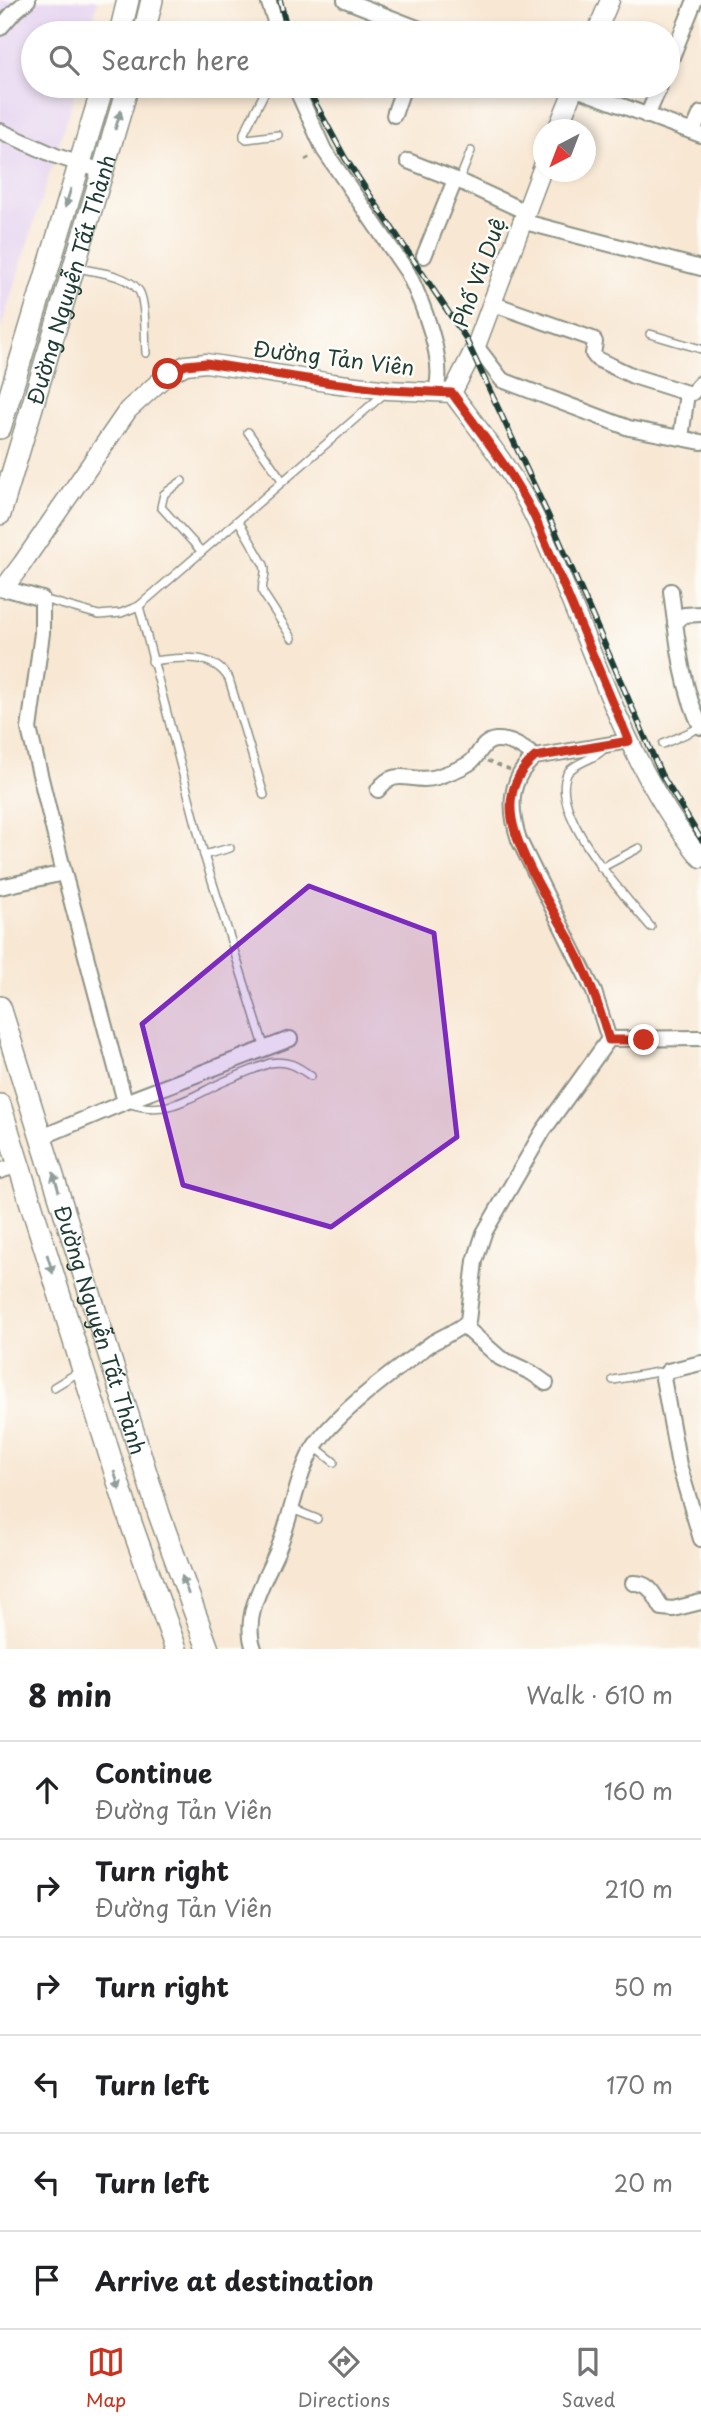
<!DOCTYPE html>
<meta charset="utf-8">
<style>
body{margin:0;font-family:"Playpen Sans",sans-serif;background:#f6f6f6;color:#202124}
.compass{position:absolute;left:533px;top:119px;width:63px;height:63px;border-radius:50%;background:#fff;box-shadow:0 4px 10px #0003;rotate:222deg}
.stop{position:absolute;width:21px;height:21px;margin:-16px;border:5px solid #c8321e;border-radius:50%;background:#fff}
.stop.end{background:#c8321e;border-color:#fff;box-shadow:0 2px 7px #0008}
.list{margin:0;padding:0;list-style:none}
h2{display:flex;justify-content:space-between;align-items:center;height:91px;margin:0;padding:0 28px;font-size:30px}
h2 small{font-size:23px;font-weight:400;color:#757577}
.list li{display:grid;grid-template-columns:46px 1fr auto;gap:21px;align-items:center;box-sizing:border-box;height:98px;padding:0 28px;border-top:2px solid #e0e0e0}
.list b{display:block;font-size:26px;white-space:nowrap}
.list p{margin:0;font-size:23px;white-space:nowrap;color:#757577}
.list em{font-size:23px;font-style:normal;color:#757577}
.icon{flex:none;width:38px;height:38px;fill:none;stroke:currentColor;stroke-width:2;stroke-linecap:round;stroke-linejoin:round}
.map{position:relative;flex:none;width:701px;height:1649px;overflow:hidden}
.search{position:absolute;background:#fff;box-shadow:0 4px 10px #0003;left:21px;right:21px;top:21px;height:77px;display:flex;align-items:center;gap:18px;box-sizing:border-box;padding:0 24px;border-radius:38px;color:#757577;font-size:26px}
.sheet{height:679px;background:#fff}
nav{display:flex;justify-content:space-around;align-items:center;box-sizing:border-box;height:98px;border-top:2px solid #e0e0e0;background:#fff;font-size:19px;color:#757577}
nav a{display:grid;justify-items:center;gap:4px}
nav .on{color:#c8321e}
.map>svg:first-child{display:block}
</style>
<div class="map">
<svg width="701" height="1649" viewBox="0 0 701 1649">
<rect width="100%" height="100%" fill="#fdfcf7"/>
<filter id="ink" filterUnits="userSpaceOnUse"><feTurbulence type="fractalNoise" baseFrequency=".0143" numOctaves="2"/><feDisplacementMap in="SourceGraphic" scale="14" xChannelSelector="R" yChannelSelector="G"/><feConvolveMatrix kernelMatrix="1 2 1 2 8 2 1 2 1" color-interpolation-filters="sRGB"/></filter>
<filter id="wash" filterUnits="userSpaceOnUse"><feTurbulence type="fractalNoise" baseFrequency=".00686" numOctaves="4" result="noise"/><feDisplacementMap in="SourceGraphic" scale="28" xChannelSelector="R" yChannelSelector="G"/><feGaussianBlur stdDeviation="1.57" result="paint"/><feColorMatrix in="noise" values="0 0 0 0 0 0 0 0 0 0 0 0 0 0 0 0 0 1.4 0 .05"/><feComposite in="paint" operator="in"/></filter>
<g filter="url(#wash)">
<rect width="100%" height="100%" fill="#f8e7d3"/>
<!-- built -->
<path fill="#e5d3f1" d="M0 0H98L90 33H33V86H77L0 331Z"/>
</g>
<g filter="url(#ink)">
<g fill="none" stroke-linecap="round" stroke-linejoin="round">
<!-- service casing -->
<g stroke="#8c9284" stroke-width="10">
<g id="service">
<path d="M268 86 244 133V137L247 139 278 135"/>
<path d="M459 181 471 151"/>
<path d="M77 268C95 272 128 274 139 291 146 302 145 339 146 353"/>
<path d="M650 334 701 349"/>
<path d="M248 432 282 480"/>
<path d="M182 481 164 494 161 507 201 551"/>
<path d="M238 520 264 565C268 576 260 583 263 593L292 638"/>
<path d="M43 599 99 615 121 613 139 606 385 393"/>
<path d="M139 606 204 855 265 1049"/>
<path d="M152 661C179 658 212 651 229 679L264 795"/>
<path d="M663 744 701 727"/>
<path d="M606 746C597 760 573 762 567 774 549 814 626 898 651 927"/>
<path d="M204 855 230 848"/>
<path d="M601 868 639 848"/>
<path d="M128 1103C166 1117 190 1097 223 1082 239 1075 254 1069 270 1063 288 1060 297 1066 311 1076"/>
<path d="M613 1380 658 1372 664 1374"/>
<path d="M54 1387 82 1370"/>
<path d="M315 1447 334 1462"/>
<path d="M292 1509 317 1519"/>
</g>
</g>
<!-- minor casing -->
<g stroke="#8c9284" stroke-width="18">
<g id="minor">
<path d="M268 0 279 33"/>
<path d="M345 0 430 33"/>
<path d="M0 28 14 12 28 0"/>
<path d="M668 67 695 0"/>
<path d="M295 86 324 150 408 273C422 302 446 360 436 390"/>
<path d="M568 86 701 135"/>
<path d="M394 115 404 86"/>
<path d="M647 116 660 86"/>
<path d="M0 131 56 156 102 171"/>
<path d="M693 131 701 113"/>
<path d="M408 161 459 181 524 211"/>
<path d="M521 221 701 268"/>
<path d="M424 256 455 180"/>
<path d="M491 303 593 339 595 342 593 354 597 359 633 376 687 393H692L701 383"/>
<path d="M476 346 502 380 629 428 701 442"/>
<path d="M681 438 687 393"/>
<path d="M4 588 42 599V633L29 729 64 873 125 1102 42 1137"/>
<path d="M671 591C677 636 681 685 701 727"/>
<path d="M675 622 684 615 701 614"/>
<path d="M378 790C396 765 413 785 437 777 447 773 465 768 472 761 480 753 483 741 496 740 510 739 524 748 535 757"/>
<path d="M0 887 64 873"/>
<path d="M609 1039 594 992 519 840C509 809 508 779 535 757L629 741"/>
<path d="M125 1102 290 1039"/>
<path d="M0 1171 19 1165"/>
<path d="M464 1326 500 1358 532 1373 546 1383"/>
<path d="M701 1363 668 1371 663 1378 679 1465 701 1539"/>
<path d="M633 1583C650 1582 654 1595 662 1608L673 1609 701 1602"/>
<path d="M254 1649C242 1617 263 1583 276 1554 291 1522 297 1471 316 1444 341 1409 397 1369 432 1343 442 1337 462 1328 468 1321L475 1261 484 1233 543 1131 609 1039 701 1038"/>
</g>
</g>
<!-- tertiary casing -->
<g stroke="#8c9284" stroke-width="21">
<g id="tertiary">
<path d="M596 33 610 0"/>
<path d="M557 130 575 86"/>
<path d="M452 393 476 346 544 164"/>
<path d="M0 587 4 588 22 564 128 410 168 374 186 365 206 363 332 383 388 390 452 393C481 432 513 472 534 516 589 630 620 759 701 858"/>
</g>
</g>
<!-- primary casing -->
<g stroke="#8c9284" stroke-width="24">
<g id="primary">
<path d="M120 33 128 0"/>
<path d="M144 33 152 0"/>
<path d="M0 428 103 86"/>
<path id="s1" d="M0 514 128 86"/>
<path id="s2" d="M0 1007 159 1514 208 1649"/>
<path d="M0 1105 131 1523 176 1649"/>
</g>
</g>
<!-- path -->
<g stroke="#8c9284" stroke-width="2.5" stroke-dasharray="5 5" stroke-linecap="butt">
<path d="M305 160 312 156"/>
<path d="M487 761 510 770"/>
</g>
<!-- service -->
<use href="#service" stroke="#fff" stroke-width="7"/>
<!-- minor -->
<use href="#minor" stroke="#fff" stroke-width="14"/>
<!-- tertiary -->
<use href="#tertiary" stroke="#fff" stroke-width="18"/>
<!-- primary -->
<use href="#primary" stroke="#fff" stroke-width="21"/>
<!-- rail casing -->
<g stroke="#1f3d34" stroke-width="6">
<g id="rail">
<path d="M280 0 288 33"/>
<path d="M306 86 345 158 465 337 554 528 661 774 701 839"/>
</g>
</g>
<!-- rail -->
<use href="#rail" stroke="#fdfcf7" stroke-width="3.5" stroke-dasharray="10" stroke-linecap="butt"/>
</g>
<!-- one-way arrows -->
<defs><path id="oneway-solid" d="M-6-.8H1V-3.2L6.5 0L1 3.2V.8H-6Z" transform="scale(1.75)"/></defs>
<g fill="#8f9e9a">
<use href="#oneway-solid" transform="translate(118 120) rotate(-73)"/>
<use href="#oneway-solid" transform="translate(68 198) rotate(107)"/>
<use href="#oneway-solid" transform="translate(56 1182) rotate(-107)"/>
<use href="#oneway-solid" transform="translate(50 1264) rotate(73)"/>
<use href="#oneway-solid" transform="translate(117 1481) rotate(73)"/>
<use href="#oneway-solid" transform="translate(185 1585) rotate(-110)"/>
</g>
</g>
<g fill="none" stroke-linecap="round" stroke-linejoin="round" filter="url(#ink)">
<!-- route -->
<path stroke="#c8321e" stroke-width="9" d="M168 374 186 365 206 363 332 383 388 390 452 393C481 433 513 473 535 518L629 741 535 757C516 773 508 795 512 819 518 854 552 908 570 940 587 972 599 1005 609 1040H644"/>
</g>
<!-- marked area -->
<path fill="#7b2cbf" fill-opacity="0.2" stroke="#7b2cbf" stroke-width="5" stroke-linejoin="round" d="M309 886 434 933 457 1137 331 1227 183 1185 142 1024Z"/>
<g text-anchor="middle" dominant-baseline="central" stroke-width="5" stroke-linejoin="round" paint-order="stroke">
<!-- street labels -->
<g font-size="21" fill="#1f3d34" stroke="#fdfcf7">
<text transform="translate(478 272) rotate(-70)">Phố Vũ Duệ</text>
<text stroke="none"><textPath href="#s1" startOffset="245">Đường Nguyễn Tất Thành</textPath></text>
<text transform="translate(334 357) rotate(7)">Đường Tản Viên</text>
<text stroke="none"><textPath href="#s2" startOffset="338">Đường Nguyễn Tất Thành</textPath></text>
</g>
</g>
</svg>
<svg class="compass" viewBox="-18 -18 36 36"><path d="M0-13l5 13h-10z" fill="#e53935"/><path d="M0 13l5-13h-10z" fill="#757577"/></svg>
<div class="stop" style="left:168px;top:374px"></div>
<div class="stop end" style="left:644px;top:1040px"></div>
<div class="search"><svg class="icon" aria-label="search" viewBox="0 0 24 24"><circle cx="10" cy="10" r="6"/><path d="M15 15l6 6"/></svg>Search here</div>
</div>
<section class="sheet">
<h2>8 min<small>Walk · 610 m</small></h2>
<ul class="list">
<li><svg class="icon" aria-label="ahead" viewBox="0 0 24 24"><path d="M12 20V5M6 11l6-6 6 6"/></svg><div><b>Continue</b><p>Đường Tản Viên</p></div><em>160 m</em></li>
<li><svg class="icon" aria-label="right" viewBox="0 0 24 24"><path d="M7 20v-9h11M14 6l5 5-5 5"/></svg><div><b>Turn right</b><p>Đường Tản Viên</p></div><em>210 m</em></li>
<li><svg class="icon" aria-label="right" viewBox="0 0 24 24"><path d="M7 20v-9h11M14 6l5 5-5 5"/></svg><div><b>Turn right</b></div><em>50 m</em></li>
<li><svg class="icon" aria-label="left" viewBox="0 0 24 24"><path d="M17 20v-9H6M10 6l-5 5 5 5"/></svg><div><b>Turn left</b></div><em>170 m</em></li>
<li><svg class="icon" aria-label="left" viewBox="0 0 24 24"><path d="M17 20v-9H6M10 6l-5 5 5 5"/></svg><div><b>Turn left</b></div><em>20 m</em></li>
<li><svg class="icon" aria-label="arrive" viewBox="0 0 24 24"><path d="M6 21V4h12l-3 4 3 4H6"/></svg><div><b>Arrive at destination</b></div></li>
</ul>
</section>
<nav>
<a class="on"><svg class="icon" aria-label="map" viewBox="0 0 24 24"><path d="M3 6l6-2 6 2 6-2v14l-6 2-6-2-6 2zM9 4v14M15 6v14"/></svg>Map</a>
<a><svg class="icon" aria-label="directions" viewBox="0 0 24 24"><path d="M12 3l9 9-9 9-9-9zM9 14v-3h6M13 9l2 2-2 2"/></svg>Directions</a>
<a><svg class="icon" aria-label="saved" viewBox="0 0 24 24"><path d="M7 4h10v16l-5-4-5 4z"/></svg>Saved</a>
</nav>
